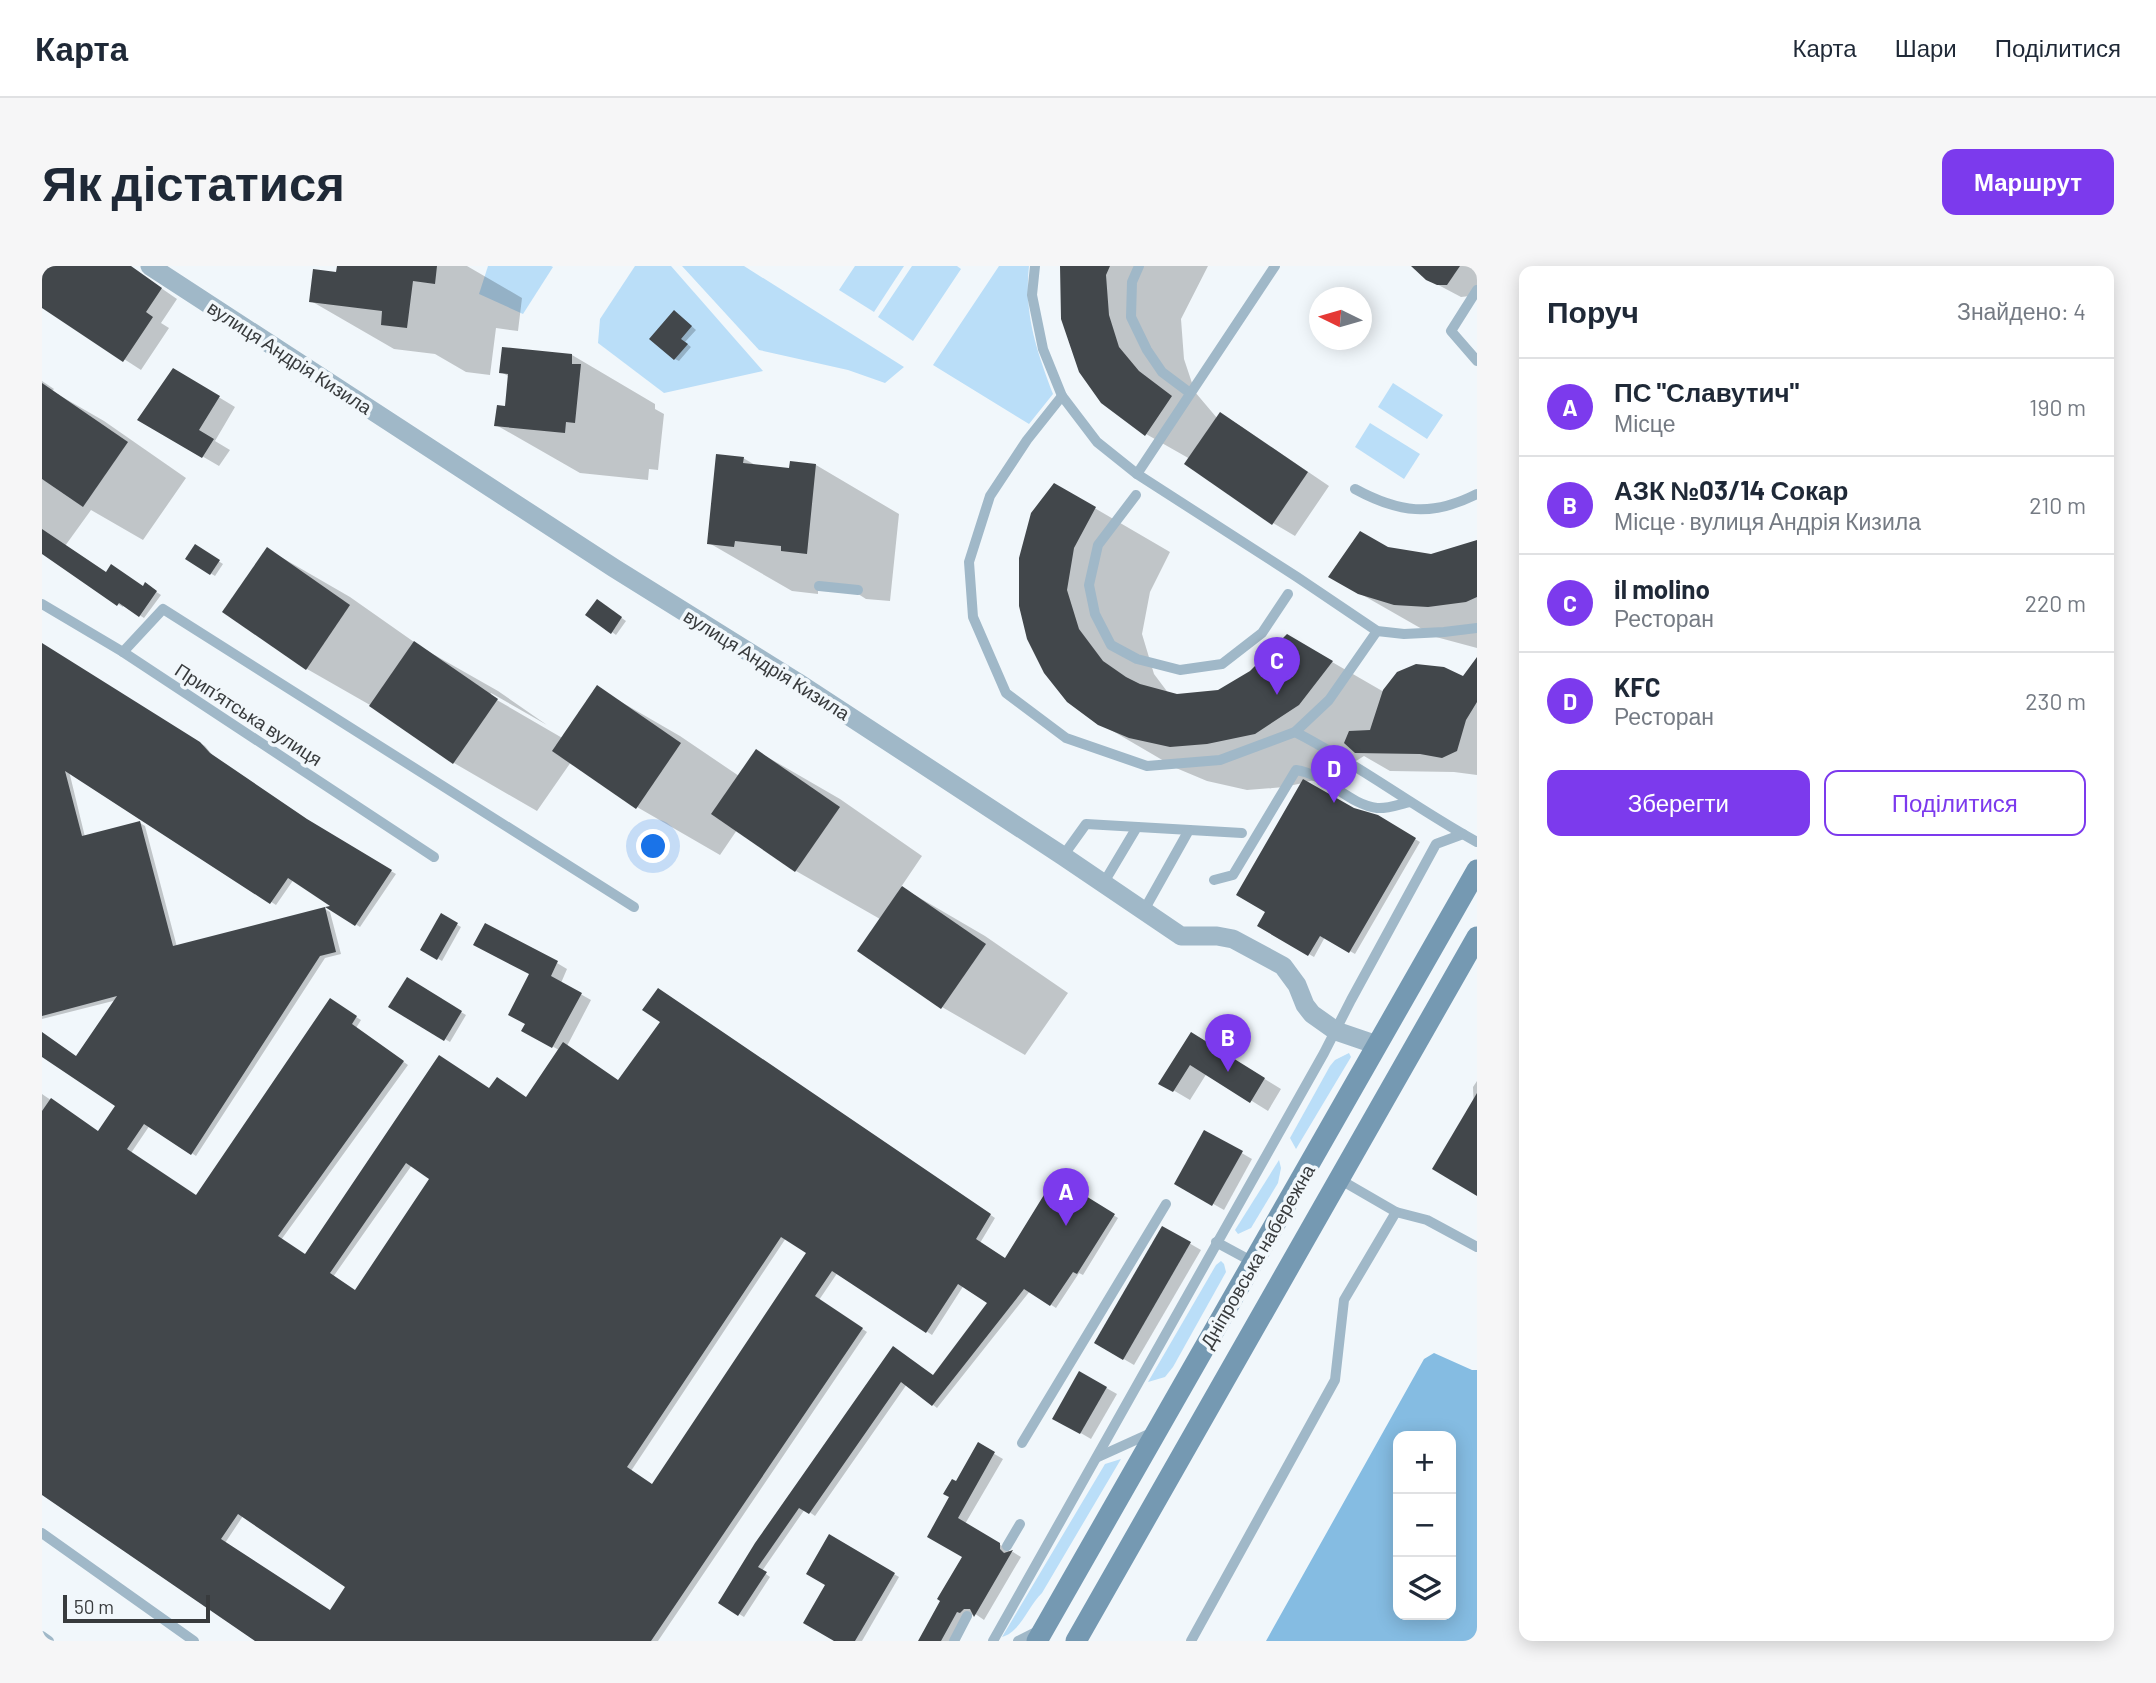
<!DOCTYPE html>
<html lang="uk">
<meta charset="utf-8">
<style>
body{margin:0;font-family:Barlow,sans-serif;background:#f6f6f7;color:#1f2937}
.controls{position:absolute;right:21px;bottom:21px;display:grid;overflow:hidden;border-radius:14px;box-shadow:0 4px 18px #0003}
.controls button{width:63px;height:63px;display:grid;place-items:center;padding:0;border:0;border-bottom:2px solid #e0e1e3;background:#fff;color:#1f2937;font:35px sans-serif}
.compass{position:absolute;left:1267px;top:21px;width:63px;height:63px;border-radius:50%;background:#fff;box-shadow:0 4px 18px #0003;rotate:275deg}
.scale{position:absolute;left:21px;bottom:18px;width:147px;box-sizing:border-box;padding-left:7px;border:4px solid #383b3d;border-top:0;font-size:19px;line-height:24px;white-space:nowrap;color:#383b3d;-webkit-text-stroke:5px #f1f7fb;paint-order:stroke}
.you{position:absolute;left:612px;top:581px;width:24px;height:24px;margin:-18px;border:5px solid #fff;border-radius:50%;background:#1a73e8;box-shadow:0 0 0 10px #1a73e833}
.badge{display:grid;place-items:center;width:46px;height:46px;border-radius:50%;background:#7c3aed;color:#fff;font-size:23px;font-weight:700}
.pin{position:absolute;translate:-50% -58px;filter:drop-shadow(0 2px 4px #0008)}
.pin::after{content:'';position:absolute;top:37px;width:24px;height:21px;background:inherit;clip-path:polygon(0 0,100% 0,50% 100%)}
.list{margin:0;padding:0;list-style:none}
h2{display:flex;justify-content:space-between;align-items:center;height:91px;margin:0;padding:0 28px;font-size:30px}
h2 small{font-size:23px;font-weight:400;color:#747a83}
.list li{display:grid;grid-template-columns:46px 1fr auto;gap:21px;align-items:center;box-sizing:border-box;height:98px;padding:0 28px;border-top:2px solid #e0e1e3}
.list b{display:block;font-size:26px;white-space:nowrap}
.list p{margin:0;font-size:23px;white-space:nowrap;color:#747a83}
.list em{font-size:23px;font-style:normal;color:#747a83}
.actions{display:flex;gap:14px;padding:21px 28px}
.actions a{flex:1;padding:16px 0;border:2px solid #7c3aed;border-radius:14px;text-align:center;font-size:24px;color:#7c3aed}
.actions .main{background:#7c3aed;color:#fff}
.icon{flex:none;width:38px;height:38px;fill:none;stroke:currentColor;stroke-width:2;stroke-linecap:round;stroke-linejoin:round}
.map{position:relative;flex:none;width:1435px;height:1375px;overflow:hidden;border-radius:14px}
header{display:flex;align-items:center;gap:42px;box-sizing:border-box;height:98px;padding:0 35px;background:#fff;border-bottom:2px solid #e0e1e3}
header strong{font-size:33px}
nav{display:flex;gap:38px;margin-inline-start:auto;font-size:24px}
.intro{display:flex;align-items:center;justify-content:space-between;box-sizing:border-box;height:168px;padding:0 42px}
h1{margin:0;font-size:49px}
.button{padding:18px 32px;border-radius:14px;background:#7c3aed;color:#fff;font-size:24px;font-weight:700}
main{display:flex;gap:42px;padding:0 42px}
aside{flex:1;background:#fff;border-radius:14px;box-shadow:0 4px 18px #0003}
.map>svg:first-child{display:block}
</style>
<header>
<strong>Карта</strong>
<nav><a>Карта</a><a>Шари</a><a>Поділитися</a></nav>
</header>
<div class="intro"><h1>Як дістатися</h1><a class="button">Маршрут</a></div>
<main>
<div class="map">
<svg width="1435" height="1375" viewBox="0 0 1435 1375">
<rect width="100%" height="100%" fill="#f1f7fb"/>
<!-- green -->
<g fill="#badef8">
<path d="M446 0H509L511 1 481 48 437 28Z"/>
<path d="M593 0H629L721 105 622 127 556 77 558 53Z"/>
<path d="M640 0H702L862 101 843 117 806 104 717 84Z"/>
<path d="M813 0H862L832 46 797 24Z"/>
<path d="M870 0H915L919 3 871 75 836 51Z"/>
<path d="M957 0H987C982 48 994 83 1011 128L987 158 891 99Z"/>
<path d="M1351 117 1401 149 1385 173 1336 141Z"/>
<path d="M1328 157 1378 188 1362 213 1313 181Z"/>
<path d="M1307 787 1309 791 1254 883 1248 872 1288 800 1293 794Z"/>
<path d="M1237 894 1239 902 1236 917 1209 962 1196 968 1193 964Z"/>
<path d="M1179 995 1182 998 1184 1006 1131 1101 1123 1111 1106 1116 1174 999Z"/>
<path d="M1079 1193 1000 1327C986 1340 978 1367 960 1371L1063 1198Z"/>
</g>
<!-- water -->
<path fill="#85bce2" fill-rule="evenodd" d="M1392 1087 1430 1104H1435V1375H1224L1382 1093ZM1356 1170H1409V1349H1356Z"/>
<!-- shadow -->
<g fill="#0003" fill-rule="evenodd">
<path d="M0 0H87L135 33 119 57 127 62 99 104 0 40Z"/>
<path d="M297 0H425L480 32 476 65 454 62 448 109 424 106 393 88 352 83 269 35 296 8Z"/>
<path d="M1020 0H1166L1139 53 1142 93 1153 126 1175 152 1178 148 1200 161 1287 220 1253 270 1231 257 1148 193 1104 168Z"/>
<path d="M1373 0H1435V20L1428 30 1419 31 1385 13Z"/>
<path d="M637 49 654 64 643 76 649 81 637 95 633 93Z"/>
<path d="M530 89 613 138V143L622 148 616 204 607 203 606 214 538 207 454 159 465 142 468 111 459 106Z"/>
<path d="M132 104 193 141 173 175 188 184 177 200 98 154Z"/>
<path d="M0 115 12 123 10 125 62 155 144 212 101 274 49 244 23 280 64 308 101 322 104 319 119 329 102 352 82 339 81 341 76 338 0 286Z"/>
<path d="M701 192 715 200 749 204 774 199 857 248 848 335 824 333 813 326 776 322V328L750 325 667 277Z"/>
<path d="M1013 219 1128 286 1108 326 1100 368 1112 408 1127 428 1134 430 1176 426 1209 407 1245 370 1342 426 1422 412 1435 394V509L1412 506 1348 505 1322 490 1289 511 1263 516 1311 544 1335 551 1378 576 1313 688 1283 671 1272 691 1218 660 1226 645 1261 517 1242 521 1205 524 1165 515 1134 502 1057 457 1027 435Z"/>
<path d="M1435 276V382L1394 371 1289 311 1346 283 1389 289Z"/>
<path d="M153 280 181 298 173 310 145 293Z"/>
<path d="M225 283 308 331 382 383 456 425 505 459 449 427 448 430 522 473 555 422 638 470 697 510 715 485 798 533 880 590 859 621 943 670 1026 727 983 789 900 741 838 653 754 605 695 564 678 589 595 541 529 496 495 545 412 497 335 443 265 403Z"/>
<path d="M560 338 584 355 574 369 570 366Z"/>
<path d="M0 378 163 480 173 492 270 558 354 608 318 661 288 642 292 640 252 613 234 639 27 505 43 571 98 557 103 560 135 681 283 643 288 646 299 688 283 692 154 890 108 859 89 887 155 931 289 735 319 754 314 762 366 799 239 974 264 990 398 791 448 824 484 833 517 784 481 764 515 697 525 703 519 717 549 734 525 780 577 816 620 755 622 727 953 952 938 977 964 994 1014 913 1076 952 1041 1009 1037 1007 1014 1042 988 1025 895 1142 865 1118 773 1250 763 1243 720 1305 728 1311 702 1351 678 1336 851 1082 892 1111 947 1036 922 1019 890 1069 796 1006 777 1034 825 1066 616 1375H216L0 1226V828L57 867 75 839 0 789V767L35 792 75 734 0 753ZM370 899 389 912 313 1026 291 1011ZM744 972 766 987 611 1220 589 1205ZM201 1250 306 1321 289 1346 183 1277Z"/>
<path d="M400 650 419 661 400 695 380 683Z"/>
<path d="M365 714 424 749 408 776 349 741Z"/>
<path d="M1166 778 1239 823 1226 845 1165 807 1148 834 1119 817Z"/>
<path d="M1435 815V928L1431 821Z"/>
<path d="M1163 866 1210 893 1182 944 1134 917Z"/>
<path d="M1121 962 1159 984 1092 1099 1054 1077Z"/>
<path d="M1038 1107 1075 1128 1049 1173 1013 1152Z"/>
<path d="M937 1179 961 1193 923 1258 967 1284V1287L971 1286 979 1291 942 1354 932 1347 910 1375H878L922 1290 887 1270Z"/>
<path d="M788 1270 857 1311 820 1375H795L785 1319Z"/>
</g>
<!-- building -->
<g fill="#42474b" fill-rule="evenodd">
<path d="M0 0H89L120 22 104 46 111 51 81 96 0 42Z"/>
<path d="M295 0H395L393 18 371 15 365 62 339 59 340 45 267 36 271 3 294 6Z"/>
<path d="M1018 0H1068L1064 9 1067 49 1077 81 1097 105 1130 130 1103 170 1059 137 1037 106 1019 53Z"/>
<path d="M1369 0H1418L1405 19H1395L1384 14Z"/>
<path d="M632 44 650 60 639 73 646 78 632 94 607 73Z"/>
<path d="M460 81 530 88V98H539L533 157 524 156 523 167 452 160 455 139 463 140 466 108 457 107Z"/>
<path d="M131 102 178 130 157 164 172 173 160 192 95 154Z"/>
<path d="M0 117 86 176 41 241 0 213Z"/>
<path d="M1178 146 1266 206 1230 259 1142 198Z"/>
<path d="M674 188 702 191 701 197 747 202 748 195 774 198 765 288 739 285V280L693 275 692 281 665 278Z"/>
<path d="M1012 217 1054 241 1032 282 1025 324 1037 363 1061 395 1084 411 1098 418 1135 428 1176 424 1208 405 1245 368 1291 395 1257 439 1213 468 1165 478 1128 481 1087 472 1056 459 1025 436 1002 407 985 373 977 340V292L989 247Z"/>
<path d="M0 263 64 306 69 298 101 320 103 316 115 325 97 351 77 337 75 340 0 288Z"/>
<path d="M1318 265 1346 281 1389 288 1435 274V331L1424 336 1386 341 1352 339 1316 328 1286 311Z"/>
<path d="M153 278 178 294 168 309 143 293Z"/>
<path d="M225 281 308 339 264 404 180 346Z"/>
<path d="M555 333 580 351 569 368 543 349Z"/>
<path d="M372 375 456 433 411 498 327 440Z"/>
<path d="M0 377 158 476 168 487 265 553 350 604 313 660 283 641 288 640 246 612 228 638 23 505 40 570 98 555 131 680 283 641 294 686 278 690 149 889 102 858 85 883 154 929 288 732 315 750 310 758 362 795 236 970 263 988 397 789 447 822 455 811 484 831 521 776 576 814 618 756 600 744 616 722 949 948 934 973 963 992 1013 911 1073 948 1035 1008 1031 1006 1008 1040 982 1023 890 1140 859 1116 767 1248 757 1242 716 1301 725 1306 696 1350 676 1337 713 1277 851 1080 891 1109 945 1037 916 1018 884 1067 790 1005 773 1030 821 1062 609 1375H213L0 1229V845L9 832 56 865 73 840 0 791V766L34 790 75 730 0 750ZM364 897 387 913 313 1024 288 1007ZM739 971 764 987 610 1218 585 1201ZM196 1248 303 1321 288 1344 179 1273Z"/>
<path d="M1435 391V436L1424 454 1415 485 1400 492 1378 488 1313 487 1302 477 1307 465 1328 464 1341 424 1355 406 1374 398 1402 401 1421 410Z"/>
<path d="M555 419 639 477 594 543 510 485Z"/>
<path d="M714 483 798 541 753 606 669 548Z"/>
<path d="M1261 513 1312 542 1336 549 1374 572 1307 687 1278 670 1266 690 1215 660 1223 646 1194 629Z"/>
<path d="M860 620 944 678 899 743 815 685Z"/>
<path d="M399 647 416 657 395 694 378 684Z"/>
<path d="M443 657 516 695 509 710 540 727 510 782 479 765 483 758 466 749 487 708 431 679Z"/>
<path d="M365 711 420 745 402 775 346 741Z"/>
<path d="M1149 766 1223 812 1208 837 1148 799 1131 826 1116 818Z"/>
<path d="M1435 827V930L1390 903Z"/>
<path d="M1162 864 1201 885 1170 940 1132 918Z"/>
<path d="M1120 960 1149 976 1081 1094 1052 1077Z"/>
<path d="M1037 1105 1065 1121 1038 1168 1010 1153Z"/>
<path d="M936 1176 953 1186 916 1252 958 1277V1283L962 1287 971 1284 932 1351 928 1343H922L918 1347 915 1346 899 1375H876L898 1335 895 1333 920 1291 885 1271 907 1231 901 1228 910 1213 914 1215Z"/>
<path d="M787 1268 853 1307 813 1375H792L761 1357 783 1319 764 1308Z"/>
</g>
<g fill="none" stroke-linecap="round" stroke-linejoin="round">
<!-- lane -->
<g stroke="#a0b8c8" stroke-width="10">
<path d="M993 0 990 29 1001 83 1020 130 1055 176 1095 208"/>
<path d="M1097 0 1090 16 1089 51 1105 84 1120 106 1148 127"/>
<path d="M1233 0 1095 208 1255 311 1335 365 1362 368 1402 366 1435 362"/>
<path d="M1435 24 1409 65 1435 95"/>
<path d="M1020 130 985 174 948 230 927 296 931 351 964 427 1024 472 1105 500 1178 494 1253 466 1287 434 1335 365"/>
<path d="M1313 223C1357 247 1390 251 1435 228"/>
<path d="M1094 229 1056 279 1047 319 1053 348 1069 379 1095 393 1138 404 1180 398 1220 367 1246 328"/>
<path d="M777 320 816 324"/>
<path d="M0 338 81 386 392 591"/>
<path d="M81 386 121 343 592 641"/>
<path d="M1253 466C1316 498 1373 542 1435 576"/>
<path d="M1021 590 1044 558 1200 567"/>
<path d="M1172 614 1191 609 1254 504C1284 508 1307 539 1335 542 1346 543 1358 538 1368 536"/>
<path d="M1061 618 1095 561"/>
<path d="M1101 646 1147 564"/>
<path d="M1297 913 1354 946 1385 954 1435 981"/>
<path d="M1174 976 1211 996"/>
<path d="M980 1177 1124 938"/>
<path d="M1056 1191 1109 1167"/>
<path d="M0 1267 152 1375"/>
<path d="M965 1280 978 1258"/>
<path d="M0 1370 7 1375"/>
<path d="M912 1375 925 1350"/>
<path d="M951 1375 1282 787 1309 734 1394 578 1421 568"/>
<path d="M976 1375 996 1365"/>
<path d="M1149 1375 1293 1114 1302 1034 1354 946"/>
</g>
<!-- street -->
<path stroke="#a0b8c8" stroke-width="19" d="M108 0 572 302 755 416 1021 590 1139 670H1175L1191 673 1241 700 1255 719 1263 739 1270 748 1294 765 1335 779"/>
<!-- secondary -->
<g stroke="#7599b2" stroke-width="21">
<path d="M995 1375 1435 604"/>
<path d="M1034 1375 1435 671"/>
</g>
</g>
<g text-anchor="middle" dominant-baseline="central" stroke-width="7" stroke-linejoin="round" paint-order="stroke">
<!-- street labels -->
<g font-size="19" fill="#383b3d" stroke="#f1f7fb">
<text transform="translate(248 91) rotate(33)">вулиця Андрія Кизила</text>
<text transform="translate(725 398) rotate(32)">вулиця Андрія Кизила</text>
<text transform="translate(207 448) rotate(33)">Припʼятська вулиця</text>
<text transform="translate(1215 990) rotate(-60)">Дніпровська набережна</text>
</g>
</g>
</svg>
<div class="controls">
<button>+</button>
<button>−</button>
<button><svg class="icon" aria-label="layers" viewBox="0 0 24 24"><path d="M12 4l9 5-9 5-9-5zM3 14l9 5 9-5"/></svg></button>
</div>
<svg class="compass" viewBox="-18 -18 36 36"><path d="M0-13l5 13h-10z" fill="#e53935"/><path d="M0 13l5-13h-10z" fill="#747a83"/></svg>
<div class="scale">50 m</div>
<div class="you"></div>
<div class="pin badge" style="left:1024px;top:960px">A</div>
<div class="pin badge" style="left:1186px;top:806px">B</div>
<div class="pin badge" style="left:1235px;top:429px">C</div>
<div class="pin badge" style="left:1292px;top:537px">D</div>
</div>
<aside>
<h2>Поруч<small>Знайдено: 4</small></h2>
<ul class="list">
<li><span class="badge">A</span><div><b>ПС &quot;Славутич&quot;</b><p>Місце</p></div><em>190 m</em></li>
<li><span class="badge">B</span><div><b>АЗК №03/14 Сокар</b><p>Місце · вулиця Андрія Кизила</p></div><em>210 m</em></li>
<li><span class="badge">C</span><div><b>il molino</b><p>Ресторан</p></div><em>220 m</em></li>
<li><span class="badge">D</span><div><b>KFC</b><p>Ресторан</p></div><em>230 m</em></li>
</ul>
<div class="actions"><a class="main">Зберегти</a><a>Поділитися</a></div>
</aside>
</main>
